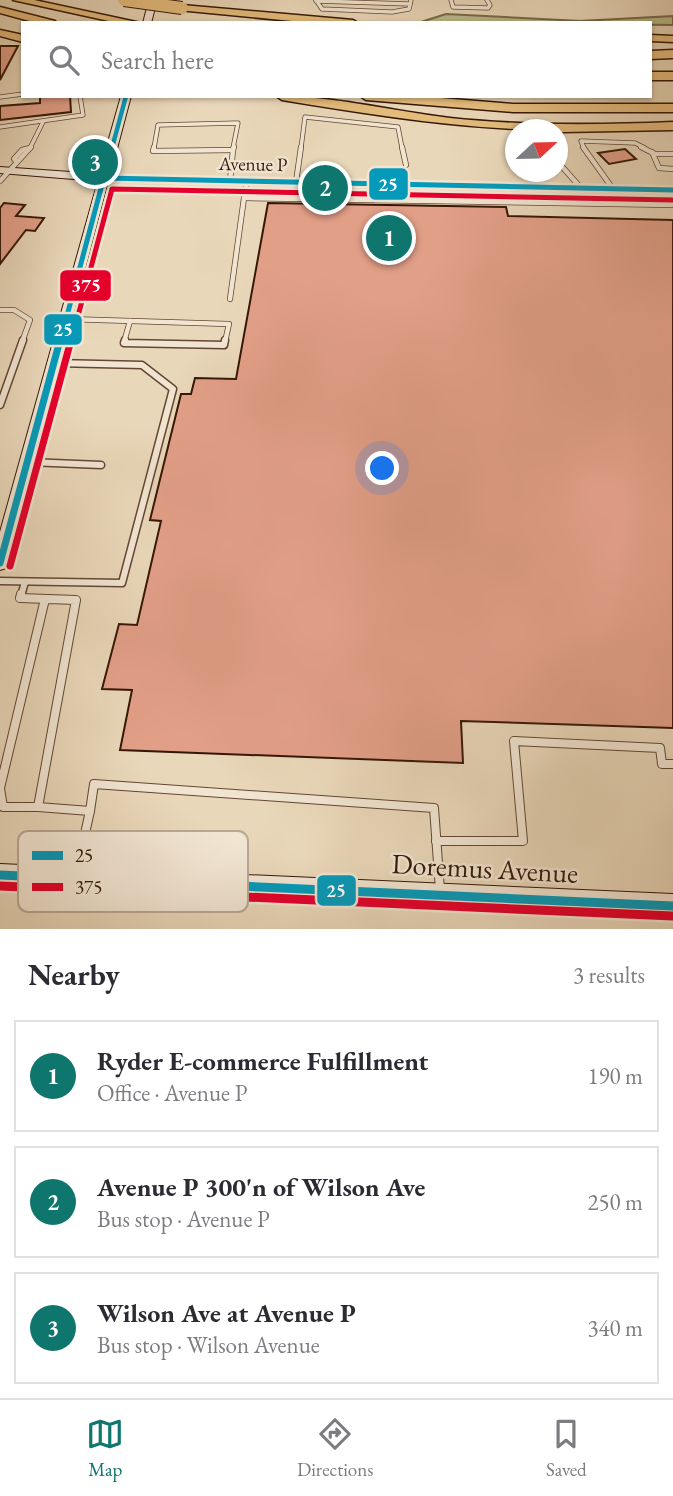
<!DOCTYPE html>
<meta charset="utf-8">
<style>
body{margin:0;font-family:"EB Garamond",serif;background:#f2f2f3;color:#2b2b33}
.compass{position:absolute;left:505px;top:119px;width:63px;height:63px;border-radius:50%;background:#fff;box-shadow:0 2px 5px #0004;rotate:68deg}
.you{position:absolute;left:383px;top:469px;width:24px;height:24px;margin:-18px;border:5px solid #fff;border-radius:50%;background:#1a73e8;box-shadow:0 0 0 10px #1a73e833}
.badge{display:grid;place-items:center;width:46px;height:46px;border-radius:50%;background:#0f766e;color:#fff;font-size:23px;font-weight:700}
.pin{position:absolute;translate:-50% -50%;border:4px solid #fff;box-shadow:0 2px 7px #0006}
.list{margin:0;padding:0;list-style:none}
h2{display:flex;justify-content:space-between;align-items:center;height:91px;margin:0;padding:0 28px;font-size:30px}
h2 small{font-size:23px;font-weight:400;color:#7c7c81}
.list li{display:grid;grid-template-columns:46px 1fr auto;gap:21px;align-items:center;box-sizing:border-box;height:112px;margin:0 14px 14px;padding:0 14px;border:2px solid #e1e1e2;border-radius:0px}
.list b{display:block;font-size:26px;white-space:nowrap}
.list p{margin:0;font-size:23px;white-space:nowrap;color:#7c7c81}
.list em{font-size:23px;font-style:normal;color:#7c7c81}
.icon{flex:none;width:38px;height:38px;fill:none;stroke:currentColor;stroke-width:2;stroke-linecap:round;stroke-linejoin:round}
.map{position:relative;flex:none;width:673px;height:929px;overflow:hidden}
.search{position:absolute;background:#fff;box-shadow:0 2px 5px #0004;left:21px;right:21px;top:21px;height:77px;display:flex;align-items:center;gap:18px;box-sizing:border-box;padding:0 24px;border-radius:0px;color:#7c7c81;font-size:26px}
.sheet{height:469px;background:#fff}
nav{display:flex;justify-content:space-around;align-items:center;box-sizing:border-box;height:98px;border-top:2px solid #e1e1e2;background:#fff;font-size:19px;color:#7c7c81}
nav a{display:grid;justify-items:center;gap:4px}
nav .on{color:#0f766e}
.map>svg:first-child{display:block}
</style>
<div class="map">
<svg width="673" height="929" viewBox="0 0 673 929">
<rect width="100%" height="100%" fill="#e9d7b9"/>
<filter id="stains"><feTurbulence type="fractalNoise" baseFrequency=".00286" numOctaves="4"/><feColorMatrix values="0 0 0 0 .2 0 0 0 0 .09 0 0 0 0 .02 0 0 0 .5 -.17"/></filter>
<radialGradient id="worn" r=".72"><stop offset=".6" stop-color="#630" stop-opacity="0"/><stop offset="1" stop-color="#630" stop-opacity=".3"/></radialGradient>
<!-- green -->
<path fill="#babd8c" stroke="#786a4a" stroke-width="2" d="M446 14 580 21 673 16V25L421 22Z"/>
<!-- building -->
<g fill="#e29f88" stroke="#361707" stroke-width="2">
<path d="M0 46H18L0 80Z"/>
<path d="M40 96H70L71 112 0 120V106L40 103Z"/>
<path d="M625 149 636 159 609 164 598 153Z"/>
<path d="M4 203 25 205 16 216 44 218 35 231 26 230 0 264V208Z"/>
<path d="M268 203 506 207 508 216 673 220V728L461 721 463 763 120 750 132 690 102 689 119 624 137 625 161 521 150 520 181 394H191L195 378 236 379Z"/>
</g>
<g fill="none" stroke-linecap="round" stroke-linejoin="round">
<!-- lane-far3 casing -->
<g stroke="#634734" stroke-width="5">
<g id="lane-far3">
<path d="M316 0 322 9 392 12 409 9 411 0"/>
<path d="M451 0 453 7 488 8 490 5 487 0"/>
<path d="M316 1 410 4"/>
<path d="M0 97 23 94"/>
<path d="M0 127 83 115 80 96"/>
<path d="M30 148 43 122"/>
<path d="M154 148 158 125 238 123 233 148"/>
<path d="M301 148 305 117 398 127 402 148"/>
<path d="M584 148 581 141 635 143 645 148"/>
</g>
</g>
<!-- lane-far2 casing -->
<g stroke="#634734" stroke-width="6">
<g id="lane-far2">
<path d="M154 147 153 151 233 150 234 147"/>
<path d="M402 147 406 165"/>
<path d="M583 147 613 189"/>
<path d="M641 147 655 154H673"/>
<path d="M652 152 659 168 673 169"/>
<path d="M17 162 14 159 22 150 30 148"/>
<path d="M558 162 581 188"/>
<path d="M0 181 31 147"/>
<path d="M230 181 233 150"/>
<path d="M247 181 244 198 673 205"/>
<path d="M296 182 301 147"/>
<path d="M230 299 244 198"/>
<path d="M0 310H14L30 320 22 342"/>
<path d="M67 319 229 324 225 342"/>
<path d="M124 342 130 321"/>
</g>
</g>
<!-- lane-far1 casing -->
<g stroke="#634734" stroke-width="9">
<g id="lane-far1">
<path d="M125 340 124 343 224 345 225 340"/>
<path d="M0 405 23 340"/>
<path d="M29 462 101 465"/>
<path d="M0 581 122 583 173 389 142 365 55 363"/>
<path d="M21 596 25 582"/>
</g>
</g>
<!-- lane casing -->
<g stroke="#634734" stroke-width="10">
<g id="lane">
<path d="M21 594 20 598 76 600 38 807H3L0 788 45 599"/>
<path d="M38 807 90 811 76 874"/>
<path d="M90 811 94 784 434 808 440 890"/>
<path d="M436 841H523L514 741 660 748 662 764H673"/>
</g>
</g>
<!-- secondary casing -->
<g stroke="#361707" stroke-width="2">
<g id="secondary">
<path d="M149 0H157L151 23H143Z"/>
<path d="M121 96H131L110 175 673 187V193L108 181 9 563 6 568 0 570V532L98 181 0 173V167L99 174Z"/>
<path d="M0 864 673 894V918L0 886Z"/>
</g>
</g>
<!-- highway casing -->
<g stroke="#361707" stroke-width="3">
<g id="highway">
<path d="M13 0H34L141 23H118Z"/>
<path d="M182 5 353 20 358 23H312L178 10V6Z"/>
<path d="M0 7 55 21 56 23H37L0 13Z"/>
<path d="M0 30 23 35V42L0 36Z"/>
<path d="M650 35 673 36V42L650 41Z"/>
<path d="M673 50V58L650 59V51Z"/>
<rect x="650" y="72" width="23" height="8"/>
<path d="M276 96C334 96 392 111 450 118 524 126 599 125 673 122V130L563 132H558V130C465 130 374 115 282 100Z"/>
<path d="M360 96H416L513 104H673V112H513L366 100Z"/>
</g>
</g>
<!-- lane-far3 -->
<use href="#lane-far3" stroke="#f1e5d2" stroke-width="3.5"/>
<!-- lane-far2 -->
<use href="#lane-far2" stroke="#f1e5d2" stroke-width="4.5"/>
<!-- lane-far1 -->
<use href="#lane-far1" stroke="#f1e5d2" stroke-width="6"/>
<!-- lane -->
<use href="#lane" stroke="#f1e5d2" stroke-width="8"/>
<!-- secondary -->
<use href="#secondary" fill="#f1e5d2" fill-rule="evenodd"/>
<!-- highway -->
<use href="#highway" fill="#e4bc7c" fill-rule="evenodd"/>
<!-- highway-bridge casing -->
<g stroke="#361707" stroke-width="14" stroke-linecap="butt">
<path id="highway-bridge" d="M124 0 182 8"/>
</g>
<!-- highway-bridge -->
<use href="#highway-bridge" stroke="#e4bc7c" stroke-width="12"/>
<!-- bus-1-far3 casing -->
<g stroke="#f1e5d2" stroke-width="7">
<path id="bus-1-far3" d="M112 148 126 96"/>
</g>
<!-- bus-1-far2 casing -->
<g stroke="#f1e5d2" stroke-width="10">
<g id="bus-1-far2">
<path d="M104 178 673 190"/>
<path d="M60 342 112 147"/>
</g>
</g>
<!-- bus-1-far1 casing -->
<g stroke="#f1e5d2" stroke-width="12">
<path id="bus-1-far1" d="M0 563 60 340"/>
</g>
<!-- bus-1 casing -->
<g stroke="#f1e5d2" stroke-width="14">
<path id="bus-1" d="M0 875 673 906"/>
</g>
<!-- bus-2-far2 casing -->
<g stroke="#f1e5d2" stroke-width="10">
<path id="bus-2-far2" d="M71 342 112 189 673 200"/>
</g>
<!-- bus-2-far1 casing -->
<g stroke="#f1e5d2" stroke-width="12">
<path id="bus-2-far1" d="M10 566 71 340"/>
</g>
<!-- bus-2 casing -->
<g stroke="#f1e5d2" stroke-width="14">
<path id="bus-2" d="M0 886 673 916"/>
</g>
<!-- bus-1-far3 -->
<use href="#bus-1-far3" stroke="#059aba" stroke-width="4.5"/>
<!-- bus-1-far2 -->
<use href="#bus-1-far2" stroke="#059aba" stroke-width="5"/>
<!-- bus-1-far1 -->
<use href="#bus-1-far1" stroke="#059aba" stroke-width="7"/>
<!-- bus-1 -->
<use href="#bus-1" stroke="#059aba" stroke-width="9"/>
<!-- bus-2-far2 -->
<use href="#bus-2-far2" stroke="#e4002b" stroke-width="5"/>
<!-- bus-2-far1 -->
<use href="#bus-2-far1" stroke="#e4002b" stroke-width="7"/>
<!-- bus-2 -->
<use href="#bus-2" stroke="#e4002b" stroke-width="9"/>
</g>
<g text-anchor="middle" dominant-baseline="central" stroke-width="5" stroke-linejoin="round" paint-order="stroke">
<!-- far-street labels -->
<g font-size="19" fill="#361707" stroke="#f1e5d2">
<text transform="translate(253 164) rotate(1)">Avenue P</text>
</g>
<!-- near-street labels -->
<g font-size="28" fill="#361707" stroke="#f1e5d2">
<text transform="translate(485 868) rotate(3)">Doremus Avenue</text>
</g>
</g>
<!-- legend -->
<rect x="18" y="831" width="230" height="81" rx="10" fill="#f1e5d2" stroke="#b9a795" stroke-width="2"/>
<rect x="32" y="851" width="31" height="9" fill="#059aba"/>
<rect x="32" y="883" width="31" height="8" fill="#e4002b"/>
<g font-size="19" fill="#361707">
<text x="75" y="862">25</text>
<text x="75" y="894">375</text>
</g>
<g stroke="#f1e5d2" stroke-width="2.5">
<rect x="368" y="167" width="41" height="34" rx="7" fill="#059aba"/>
<rect x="59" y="269" width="53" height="33" rx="7" fill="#e4002b"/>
<rect x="43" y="313" width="40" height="33" rx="7" fill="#059aba"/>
<rect x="316" y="874" width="41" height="33" rx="7" fill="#059aba"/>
</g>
<g font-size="19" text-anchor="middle" font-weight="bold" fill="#fff">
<text x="388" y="191">25</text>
<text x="86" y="292">375</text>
<text x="63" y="336">25</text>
<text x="336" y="897">25</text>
</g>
<rect width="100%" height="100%" filter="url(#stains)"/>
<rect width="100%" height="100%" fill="url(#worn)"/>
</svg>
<svg class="compass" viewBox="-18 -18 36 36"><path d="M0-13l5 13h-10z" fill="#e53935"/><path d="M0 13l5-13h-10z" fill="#7c7c81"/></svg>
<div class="you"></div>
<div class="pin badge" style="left:389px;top:238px">1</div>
<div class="pin badge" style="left:325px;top:188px">2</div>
<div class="pin badge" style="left:95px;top:162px">3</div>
<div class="search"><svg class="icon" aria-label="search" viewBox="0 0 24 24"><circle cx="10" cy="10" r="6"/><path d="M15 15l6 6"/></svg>Search here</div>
</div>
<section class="sheet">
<h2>Nearby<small>3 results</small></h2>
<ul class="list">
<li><span class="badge">1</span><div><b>Ryder E-commerce Fulfillment</b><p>Office · Avenue P</p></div><em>190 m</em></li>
<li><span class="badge">2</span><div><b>Avenue P 300'n of Wilson Ave</b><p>Bus stop · Avenue P</p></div><em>250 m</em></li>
<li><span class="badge">3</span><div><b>Wilson Ave at Avenue P</b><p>Bus stop · Wilson Avenue</p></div><em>340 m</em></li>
</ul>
</section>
<nav>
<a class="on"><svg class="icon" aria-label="map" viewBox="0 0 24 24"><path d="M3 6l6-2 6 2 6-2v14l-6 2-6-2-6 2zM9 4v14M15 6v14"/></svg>Map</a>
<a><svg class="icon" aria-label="directions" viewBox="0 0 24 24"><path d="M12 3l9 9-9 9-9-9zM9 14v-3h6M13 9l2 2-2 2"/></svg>Directions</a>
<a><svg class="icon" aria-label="saved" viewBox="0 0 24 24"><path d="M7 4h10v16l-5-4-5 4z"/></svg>Saved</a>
</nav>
